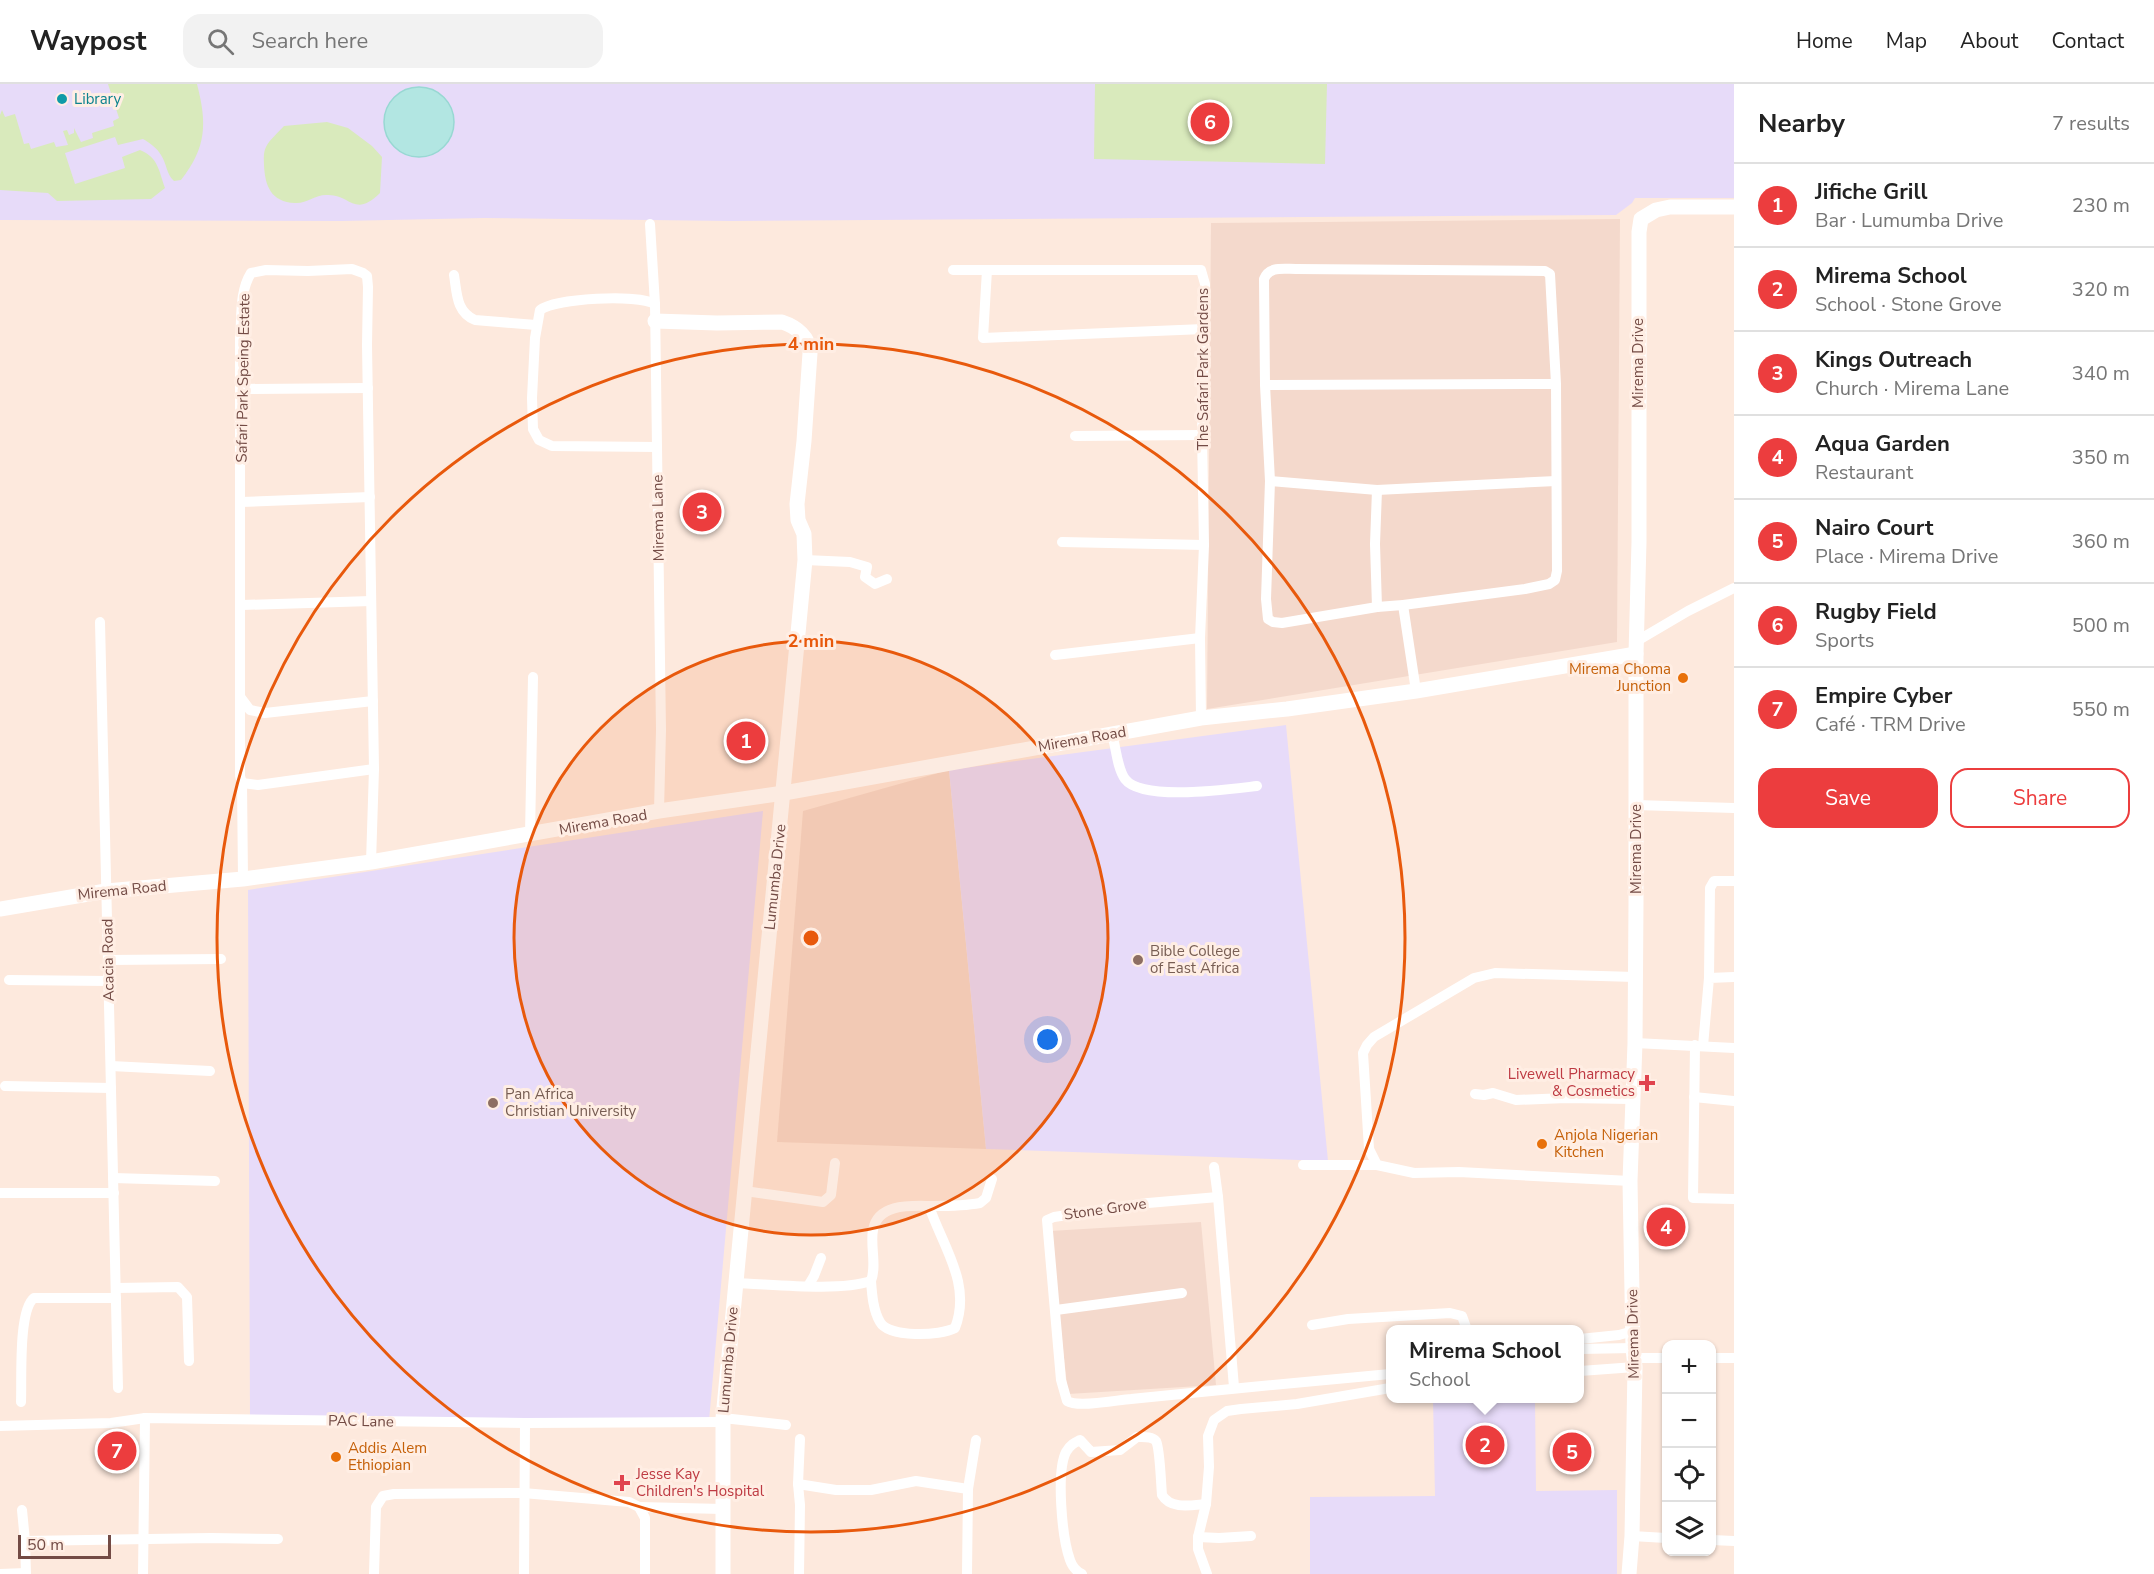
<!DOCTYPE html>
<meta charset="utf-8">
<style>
body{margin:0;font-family:"Nunito Sans",sans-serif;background:#f2f2f2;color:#222}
.controls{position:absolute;right:18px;bottom:18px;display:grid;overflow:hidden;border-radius:12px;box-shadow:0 2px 4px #0004}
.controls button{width:54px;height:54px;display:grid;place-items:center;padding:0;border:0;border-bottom:2px solid #e0e0e0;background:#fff;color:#222;font:30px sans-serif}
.scale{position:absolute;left:18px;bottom:15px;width:93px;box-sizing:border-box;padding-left:6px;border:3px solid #734b45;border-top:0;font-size:16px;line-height:21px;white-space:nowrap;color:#734b45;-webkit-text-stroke:4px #ffeee4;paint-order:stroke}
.you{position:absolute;left:1048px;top:956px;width:21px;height:21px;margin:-15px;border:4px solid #fff;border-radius:50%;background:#1a73e8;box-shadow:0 0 0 9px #1a73e833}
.badge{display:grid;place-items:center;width:39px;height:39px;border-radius:50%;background:#ec3d3e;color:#fff;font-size:20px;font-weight:700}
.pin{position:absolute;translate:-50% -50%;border:3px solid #fff;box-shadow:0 2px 6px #0006}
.popup{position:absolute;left:1386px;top:1241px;width:198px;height:78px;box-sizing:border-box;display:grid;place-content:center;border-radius:12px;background:#fff;filter:drop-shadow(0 2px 4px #0005);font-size:20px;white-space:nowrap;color:#767676}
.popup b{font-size:22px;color:#222}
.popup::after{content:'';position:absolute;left:50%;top:100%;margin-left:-12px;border:12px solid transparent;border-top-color:#fff}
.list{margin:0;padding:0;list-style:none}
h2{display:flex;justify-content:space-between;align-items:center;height:78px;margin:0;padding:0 24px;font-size:26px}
h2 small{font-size:20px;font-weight:400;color:#767676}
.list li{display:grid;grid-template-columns:39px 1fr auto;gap:18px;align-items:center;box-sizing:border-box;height:84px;padding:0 24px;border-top:2px solid #e0e0e0}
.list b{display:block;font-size:22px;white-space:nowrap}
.list p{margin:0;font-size:20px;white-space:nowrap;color:#767676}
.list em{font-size:20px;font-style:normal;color:#767676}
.actions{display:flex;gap:12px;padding:18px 24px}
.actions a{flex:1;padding:14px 0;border:2px solid #ec3d3e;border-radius:18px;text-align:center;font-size:21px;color:#ec3d3e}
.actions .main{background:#ec3d3e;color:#fff}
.icon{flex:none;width:33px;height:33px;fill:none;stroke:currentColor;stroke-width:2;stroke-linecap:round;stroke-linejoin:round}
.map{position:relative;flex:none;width:1734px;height:1490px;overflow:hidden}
header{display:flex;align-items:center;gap:36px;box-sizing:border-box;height:84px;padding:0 30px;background:#fff;border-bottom:2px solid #e0e0e0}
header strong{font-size:28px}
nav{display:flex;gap:33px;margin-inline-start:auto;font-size:21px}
.search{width:420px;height:54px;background:#f2f2f2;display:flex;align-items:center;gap:15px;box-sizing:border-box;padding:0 21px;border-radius:18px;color:#767676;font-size:22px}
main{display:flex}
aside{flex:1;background:#fff}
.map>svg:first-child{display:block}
</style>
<header>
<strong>Waypost</strong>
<div class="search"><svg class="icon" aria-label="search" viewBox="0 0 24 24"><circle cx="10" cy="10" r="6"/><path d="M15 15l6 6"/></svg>Search here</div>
<nav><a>Home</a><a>Map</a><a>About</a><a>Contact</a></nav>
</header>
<main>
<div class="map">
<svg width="1734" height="1490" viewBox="0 0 1734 1490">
<rect width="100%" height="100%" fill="#fde9dd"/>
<!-- residential -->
<g fill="#f4d9cc">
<path d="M1620 135 1617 558 1207 625 1211 139Z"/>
<path d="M949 686 986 1065 777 1058 803 727Z"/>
<path d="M1201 1138 1216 1301 1068 1310 1050 1147Z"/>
</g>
<!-- education -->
<g fill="#e7dbf9">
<path d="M0 0H1734V114H1635L1632 119 1616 131 731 137 484 134 341 137 0 136Z"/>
<path d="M1286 641 1328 1077 986 1065 949 686Z"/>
<path d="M763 727 709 1337 250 1336 248 806Z"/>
<path d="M1433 1315H1535L1536 1407 1617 1406V1490H1310V1413L1435 1412Z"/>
</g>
<!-- green -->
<g fill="#d9eabc">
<path d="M108 0H197C207 39 207 63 181 96L174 97C166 90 167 80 161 71 157 64 150 59 143 55L118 61 115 53 65 69 75 100 125 84 122 73 140 66C158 73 159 87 165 104L151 115 57 117 48 109 0 106V31L2 26 5 33 15 30 24 60 29 59 31 65 54 58 56 63 68 61 63 47 67 46 69 51 74 49V44L81 58 93 54 92 49 114 42 113 37 119 34Z"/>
<path d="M1095 0H1327L1325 80 1094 75Z"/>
<path d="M327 38 348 44 372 62 382 73 380 109C354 135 350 109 326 111 315 111 306 120 295 119 271 118 265 102 264 81 264 75 263 69 266 63 270 55 278 49 284 42Z"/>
</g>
<!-- water -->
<circle fill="#b2e6e2" stroke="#98d8d3" stroke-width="1.5" cx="419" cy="38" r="35"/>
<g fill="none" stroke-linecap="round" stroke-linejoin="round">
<!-- street -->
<g stroke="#fff" stroke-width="10">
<path d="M650 140 655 220 657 363 661 646 659 727"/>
<path d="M953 186H1201L1205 200 1202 351 1204 461 1200 554 1201 634"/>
<path d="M987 186 983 254 1204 245"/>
<path d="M454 191C457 209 456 228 475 236L536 241"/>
<path d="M655 220C636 210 557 214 540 226L535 254 532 314 533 345 539 356 552 362 657 363"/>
<path d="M1265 301 1556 300 1550 190 1545 187 1296 185C1283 185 1269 182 1264 195L1265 301 1270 397 1266 515 1268 535 1273 538 1282 539 1377 523 1403 521 1525 505 1549 500 1555 496 1557 487 1556 300"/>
<path d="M240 305 368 304"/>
<path d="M1075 352 1202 351"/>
<path d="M1270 397 1377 406 1556 397"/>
<path d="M1377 406 1375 460 1377 523"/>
<path d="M241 418 370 413"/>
<path d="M1062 458 1204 461"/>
<path d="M805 476 850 478 867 483 865 493 875 500 887 495"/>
<path d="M242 521 371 517"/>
<path d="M1403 521 1416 607"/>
<path d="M100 538 118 1304"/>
<path d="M1637 557 1688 527 1734 504"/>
<path d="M1055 571 1200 554"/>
<path d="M241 614 250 626 265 629 373 617"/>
<path d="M1112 650C1116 663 1117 684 1125 695 1142 718 1231 705 1257 702"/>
<path d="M242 699 258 701 374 685"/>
<path d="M1636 721 1734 724"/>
<path d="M530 751 533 593"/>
<path d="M243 795 242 699 240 692V255C242 234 239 208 251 189L266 186 308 187 352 185 363 189 367 192 368 203 367 261 374 685 371 778"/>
<path d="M108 876 221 875"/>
<path d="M1709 894 1710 804 1714 797H1734"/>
<path d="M9 896 109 897"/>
<path d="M1635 959 1734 964"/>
<path d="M1695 961 1693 1114 1734 1115"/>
<path d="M1703 962 1709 894 1734 893"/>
<path d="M111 982 210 987"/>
<path d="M5 1002 111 1004"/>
<path d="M1475 1010 1484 1011 1493 1009 1516 1016 1566 1014 1631 1015"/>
<path d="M1694 1013 1734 1017"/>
<path d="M1303 1081H1377"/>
<path d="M1214 1083 1218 1113 1234 1303"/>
<path d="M113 1094 215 1097"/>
<path d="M1630 1097 1459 1088 1414 1089 1377 1081 1369 1065 1363 969 1367 961 1374 953 1474 894 1495 889 1635 893"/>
<path d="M745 1107 823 1118 831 1111 835 1079"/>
<path d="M0 1109H114"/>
<path d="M1218 1113 1148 1119 1054 1133 1047 1136 1061 1296 1067 1317C1078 1324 1117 1316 1131 1315 1217 1306 1304 1298 1390 1290"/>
<path d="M871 1197C872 1210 873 1226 880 1238 889 1254 940 1252 955 1244 972 1200 943 1163 929 1122"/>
<path d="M734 1199C771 1200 838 1208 871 1197 877 1181 870 1162 873 1146 878 1118 914 1122 933 1122 949 1122 964 1122 980 1119L986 1114 992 1095"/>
<path d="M808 1202 814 1192 821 1174"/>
<path d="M116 1204 178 1203 187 1213 189 1277"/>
<path d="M1056 1226 1182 1209"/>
<path d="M1312 1241 1348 1235 1450 1229 1462 1232 1467 1246"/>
<path d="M1580 1255 1619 1251 1633 1247"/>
<path d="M1580 1265 1633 1264"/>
<path d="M1635 1274H1666"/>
<path d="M1712 1274H1734"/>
<path d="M1580 1287 1635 1283"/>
<path d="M21 1318C22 1297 18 1226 34 1214H116"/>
<path d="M723 1334 786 1341"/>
<path d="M0 1342 111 1339 145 1334 525 1339 723 1338"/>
<path d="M798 1400 836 1406H871L916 1397 968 1405"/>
<path d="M639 1423 723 1425"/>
<path d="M22 1426 25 1457 26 1490"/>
<path d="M1632 1452 1666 1454"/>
<path d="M1198 1453 1219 1454 1251 1452"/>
<path d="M1712 1456 1734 1457"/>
<path d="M25 1457 211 1454 278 1455"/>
<path d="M0 1490 26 1489"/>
<path d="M143 1490 145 1334"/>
<path d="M374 1490 376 1423 383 1412 394 1410 523 1409 629 1418 639 1423 645 1434V1490"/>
<path d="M524 1490 525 1339"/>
<path d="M799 1490 800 1421 798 1400 800 1355"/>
<path d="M967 1490 968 1405 976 1356"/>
<path d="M1082 1490C1076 1487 1072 1482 1070 1476 1062 1454 1056 1388 1066 1368 1070 1361 1074 1359 1080 1356L1091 1368 1120 1366 1137 1353C1143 1353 1152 1352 1156 1357 1160 1364 1161 1401 1162 1411 1171 1426 1192 1421 1206 1420"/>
<path d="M1207 1490 1198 1465V1453L1206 1420 1209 1383 1208 1352 1214 1336 1227 1327 1241 1325 1297 1320 1390 1304"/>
</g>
<!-- secondary -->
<g stroke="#fff" stroke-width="15">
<path d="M655 237 717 239 782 238C797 243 809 253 810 269L804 357 797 420 798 436 804 450 805 476 723 1334V1490"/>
<path d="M0 825 106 807 243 795 371 778 659 727 784 709 1201 634 1287 625 1416 607 1636 570"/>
<path d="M1629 1490 1632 1452 1635 1283 1633 1264 1630 1097 1635 959 1636 819V570L1639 458V148L1641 135 1656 126 1670 123H1734"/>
</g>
</g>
<!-- distance rings -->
<circle cx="811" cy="854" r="297" fill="#e8590c" fill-opacity=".12"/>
<g fill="none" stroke="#e8590c" stroke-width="3">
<circle cx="811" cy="854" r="297"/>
<circle cx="811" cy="854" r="594"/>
</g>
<!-- markers -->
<circle fill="#0f9aa8" stroke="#ffeee4" stroke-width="2" cx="62" cy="15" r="6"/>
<g fill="#e8710a" stroke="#ffeee4" stroke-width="2">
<circle cx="1683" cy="594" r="6"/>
<circle cx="1542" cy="1060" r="6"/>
<circle cx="336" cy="1373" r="6"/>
</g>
<g fill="#8d6e63" stroke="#ffeee4" stroke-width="2">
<circle cx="1138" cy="876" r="6"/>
<circle cx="493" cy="1019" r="6"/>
</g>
<g fill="#e0444e" stroke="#ffeee4" stroke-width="2">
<path d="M1644 990h6v6h6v6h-6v6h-6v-6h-6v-6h6z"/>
<path d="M619 1390h6v6h6v6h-6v6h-6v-6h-6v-6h6z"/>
</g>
<g text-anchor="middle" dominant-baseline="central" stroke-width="6" stroke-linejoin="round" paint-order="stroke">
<!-- culture labels -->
<g font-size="15" fill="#0d838f" stroke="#ffeee4" text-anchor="start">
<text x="74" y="15">Library</text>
</g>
<!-- street labels -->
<g font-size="15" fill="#734b45" stroke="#ffeee4">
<text transform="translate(1638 279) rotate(-90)">Mirema Drive</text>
<text transform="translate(1203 285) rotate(-90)">The Safari Park Gardens</text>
<text transform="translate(243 294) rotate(-89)">Safari Park Speing Estate</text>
<text transform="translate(658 434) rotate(-91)">Mirema Lane</text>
<text transform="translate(1082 655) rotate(-10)">Mirema Road</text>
<text transform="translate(603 738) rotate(-10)">Mirema Road</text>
<text transform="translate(1636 765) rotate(-90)">Mirema Drive</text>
<text transform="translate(775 793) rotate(-84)">Lumumba Drive</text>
<text transform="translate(122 806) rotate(-6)">Mirema Road</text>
<text transform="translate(108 876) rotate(-91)">Acacia Road</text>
<text transform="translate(1105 1125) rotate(-8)">Stone Grove</text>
<text transform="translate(1633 1250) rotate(-91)">Mirema Drive</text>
<text transform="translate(728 1276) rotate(-85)">Lumumba Drive</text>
<text transform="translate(361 1337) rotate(1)">PAC Lane</text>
</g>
<!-- food labels -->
<g font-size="15" fill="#c56008" stroke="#ffeee4" text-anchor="start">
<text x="1671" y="585" text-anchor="end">Mirema Choma<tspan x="1671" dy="17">Junction</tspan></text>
<text x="1554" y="1051">Anjola Nigerian<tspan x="1554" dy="17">Kitchen</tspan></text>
<text x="348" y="1364">Addis Alem<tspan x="348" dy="17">Ethiopian</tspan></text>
</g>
<!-- education labels -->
<g font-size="15" fill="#785e54" stroke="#ffeee4" text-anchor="start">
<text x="1150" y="867">Bible College<tspan x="1150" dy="17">of East Africa</tspan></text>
<text x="505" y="1010">Pan Africa<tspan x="505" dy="17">Christian University</tspan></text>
</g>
<!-- health labels -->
<g font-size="15" fill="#be3a42" stroke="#ffeee4" text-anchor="end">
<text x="1635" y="990">Livewell Pharmacy<tspan x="1635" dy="17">&amp; Cosmetics</tspan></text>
<text x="636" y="1390" text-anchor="start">Jesse Kay<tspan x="636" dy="17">Children's Hospital</tspan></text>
</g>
</g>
<circle cx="811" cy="854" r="9" fill="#e8590c" stroke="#ffeee4" stroke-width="3"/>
<g font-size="18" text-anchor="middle" font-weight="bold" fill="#e8590c" stroke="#ffeee4" stroke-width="6" stroke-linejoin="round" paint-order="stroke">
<text x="811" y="266">4 min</text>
<text x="811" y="563">2 min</text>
</g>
</svg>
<div class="controls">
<button>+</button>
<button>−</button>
<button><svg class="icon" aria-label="locate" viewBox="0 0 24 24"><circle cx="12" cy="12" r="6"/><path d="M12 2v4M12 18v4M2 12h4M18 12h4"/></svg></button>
<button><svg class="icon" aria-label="layers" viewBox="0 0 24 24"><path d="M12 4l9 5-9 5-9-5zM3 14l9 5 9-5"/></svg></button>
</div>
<div class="scale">50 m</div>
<div class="you"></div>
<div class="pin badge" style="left:746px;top:657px">1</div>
<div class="pin badge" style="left:1485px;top:1361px">2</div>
<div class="popup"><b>Mirema School</b>School</div>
<div class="pin badge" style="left:702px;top:428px">3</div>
<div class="pin badge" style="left:1666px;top:1143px">4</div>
<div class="pin badge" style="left:1572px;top:1368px">5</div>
<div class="pin badge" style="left:1210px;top:38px">6</div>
<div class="pin badge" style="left:117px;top:1367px">7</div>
</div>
<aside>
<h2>Nearby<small>7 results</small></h2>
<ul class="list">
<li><span class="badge">1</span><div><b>Jifiche Grill</b><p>Bar · Lumumba Drive</p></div><em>230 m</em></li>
<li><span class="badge">2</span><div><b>Mirema School</b><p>School · Stone Grove</p></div><em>320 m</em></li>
<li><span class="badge">3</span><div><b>Kings Outreach</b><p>Church · Mirema Lane</p></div><em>340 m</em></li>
<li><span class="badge">4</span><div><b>Aqua Garden</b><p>Restaurant</p></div><em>350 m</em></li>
<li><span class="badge">5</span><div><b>Nairo Court</b><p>Place · Mirema Drive</p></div><em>360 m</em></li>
<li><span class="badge">6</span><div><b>Rugby Field</b><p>Sports</p></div><em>500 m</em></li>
<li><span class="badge">7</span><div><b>Empire Cyber</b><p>Café · TRM Drive</p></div><em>550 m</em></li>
</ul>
<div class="actions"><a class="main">Save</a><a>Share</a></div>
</aside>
</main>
